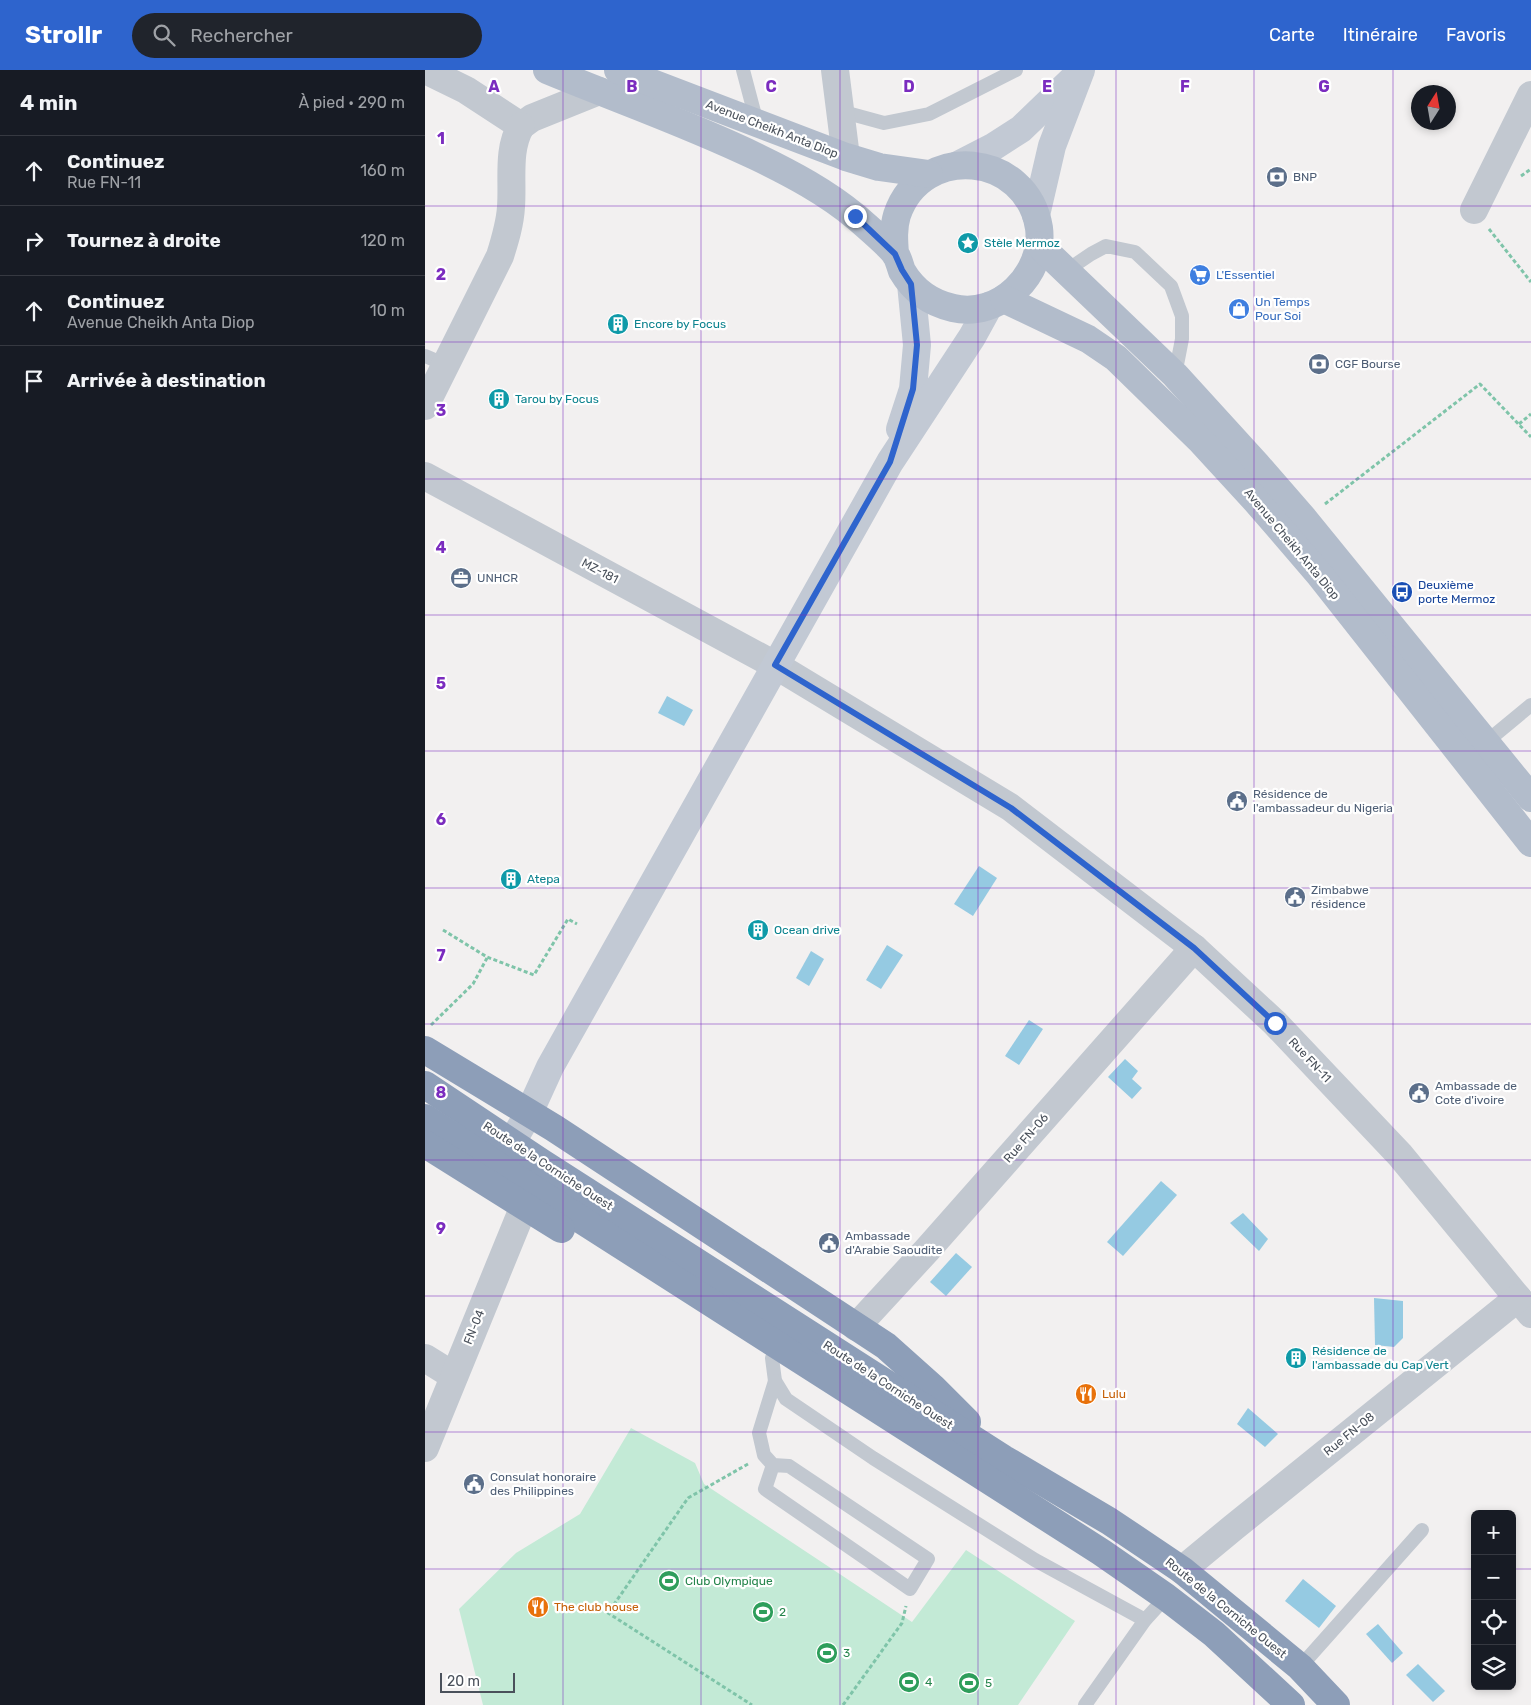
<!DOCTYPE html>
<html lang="fr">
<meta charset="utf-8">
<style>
body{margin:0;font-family:Rubik,sans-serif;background:#20242c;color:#f1f3f6}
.controls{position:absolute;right:15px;bottom:15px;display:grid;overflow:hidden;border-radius:8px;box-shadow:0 2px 8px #0003}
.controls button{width:45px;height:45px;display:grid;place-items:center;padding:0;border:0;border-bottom:1px solid #363941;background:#171b24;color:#f1f3f6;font:25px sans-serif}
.compass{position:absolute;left:986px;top:15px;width:45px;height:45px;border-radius:50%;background:#171b24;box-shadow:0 2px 8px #0003;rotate:11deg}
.scale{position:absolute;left:15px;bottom:12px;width:75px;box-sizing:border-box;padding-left:5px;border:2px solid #4a515b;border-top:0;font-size:14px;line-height:18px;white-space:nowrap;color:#4a515b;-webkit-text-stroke:4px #fff;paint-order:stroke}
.stop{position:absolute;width:15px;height:15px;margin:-11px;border:4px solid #2e64cd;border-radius:50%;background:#fff}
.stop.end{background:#2e64cd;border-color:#fff;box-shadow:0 1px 5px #0008}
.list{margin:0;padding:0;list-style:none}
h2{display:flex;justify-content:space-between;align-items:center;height:65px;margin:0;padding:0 20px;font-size:21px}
h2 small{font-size:16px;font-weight:400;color:#9ea1a6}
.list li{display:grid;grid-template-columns:32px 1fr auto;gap:15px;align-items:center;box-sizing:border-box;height:70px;padding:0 20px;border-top:1px solid #363941}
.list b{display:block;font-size:19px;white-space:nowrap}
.list p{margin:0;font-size:16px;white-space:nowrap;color:#9ea1a6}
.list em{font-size:16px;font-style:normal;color:#9ea1a6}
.icon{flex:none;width:28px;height:28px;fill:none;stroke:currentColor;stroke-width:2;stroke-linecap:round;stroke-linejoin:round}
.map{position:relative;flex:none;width:1106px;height:1635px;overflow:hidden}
header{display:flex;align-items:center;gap:30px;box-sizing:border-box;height:70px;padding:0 25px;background:#2e64cd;color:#fff}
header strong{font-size:24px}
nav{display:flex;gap:28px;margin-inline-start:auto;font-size:18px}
.search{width:350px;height:45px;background:#20242c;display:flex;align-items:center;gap:12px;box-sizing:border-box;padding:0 18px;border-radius:28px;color:#9ea1a6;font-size:19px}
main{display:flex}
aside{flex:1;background:#171b24}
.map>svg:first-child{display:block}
</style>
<header>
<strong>Strollr</strong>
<div class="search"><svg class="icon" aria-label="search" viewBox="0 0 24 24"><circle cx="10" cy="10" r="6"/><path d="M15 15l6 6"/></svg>Rechercher</div>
<nav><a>Carte</a><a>Itinéraire</a><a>Favoris</a></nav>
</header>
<main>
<aside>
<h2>4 min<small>À pied · 290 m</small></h2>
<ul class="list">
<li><svg class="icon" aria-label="ahead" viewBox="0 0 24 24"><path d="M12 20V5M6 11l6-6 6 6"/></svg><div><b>Continuez</b><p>Rue FN-11</p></div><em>160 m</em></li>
<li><svg class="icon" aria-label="right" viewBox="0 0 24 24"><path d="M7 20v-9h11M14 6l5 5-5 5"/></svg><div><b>Tournez à droite</b></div><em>120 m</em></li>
<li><svg class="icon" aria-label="ahead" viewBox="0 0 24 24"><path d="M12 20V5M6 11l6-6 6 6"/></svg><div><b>Continuez</b><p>Avenue Cheikh Anta Diop</p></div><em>10 m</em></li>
<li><svg class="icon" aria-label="arrive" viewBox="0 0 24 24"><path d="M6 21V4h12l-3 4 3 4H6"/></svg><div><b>Arrivée à destination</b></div></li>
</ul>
</aside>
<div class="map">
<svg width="1106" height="1635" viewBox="0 0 1106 1635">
<rect width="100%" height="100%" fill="#f2f0f0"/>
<!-- green -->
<path fill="#c3ead6" d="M206 1358 270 1393 279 1414 487 1552 541 1480 650 1551 593 1635H58L34 1539 91 1483 155 1444Z"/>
<!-- water -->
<g fill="#95cae2">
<path d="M242 626 268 640 259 656 233 643Z"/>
<path d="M554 796 572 808 548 846 529 834Z"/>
<path d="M462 875 478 885 456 919 441 910Z"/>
<path d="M386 881 399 889 384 916 371 908Z"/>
<path d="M604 950 618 959 594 995 580 986Z"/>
<path d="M700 989 713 1001 707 1009 717 1018 707 1029 683 1007Z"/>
<path d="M736 1111 752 1125 698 1186 682 1172Z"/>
<path d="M818 1143 843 1169 834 1181 805 1153Z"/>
<path d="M531 1183 547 1197 521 1226 505 1212Z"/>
<path d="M949 1228 978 1231V1268L969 1277 950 1275Z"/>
<path d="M823 1338 853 1364 840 1377 812 1354Z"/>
<path d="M878 1509 911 1536 894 1558 860 1531Z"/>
<path d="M953 1554 978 1583 967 1593 941 1564Z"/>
<path d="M993 1594 1020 1621 1008 1632 981 1605Z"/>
</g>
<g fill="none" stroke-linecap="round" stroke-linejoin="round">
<!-- path -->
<g stroke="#7fc4a9" stroke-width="3" stroke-dasharray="4 2.5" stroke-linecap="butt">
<path d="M1096 106 1106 99"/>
<path d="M1064 159 1106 212"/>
<path d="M1094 354 1106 344"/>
<path d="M900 434 1055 314 1106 367"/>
<path d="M18 860 62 887 109 905 143 849 152 854"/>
<path d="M6 955 48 914 62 888"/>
<path d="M323 1394 263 1428 183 1543 327 1635"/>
<path d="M418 1635 477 1553 481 1536"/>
</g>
<!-- lane -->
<g stroke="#c2c8d0" stroke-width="14">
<path d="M318 0 332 53"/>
<path d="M415 41 459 53 504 44 591 0"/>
<path d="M641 201 666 184 681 176 710 182 746 216 757 246V269L750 305"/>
<path d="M0 286 21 295"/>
<path d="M1060 673 1106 635"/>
<path d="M347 1288 350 1311 361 1329 448 1388 610 1490 720 1550"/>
<path d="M348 1395 364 1396 503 1489 485 1519 340 1419 348 1395 339 1385 334 1363 350 1311"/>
<path d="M875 1597 997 1460"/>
<path d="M660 1635 720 1550 741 1527"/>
</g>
<!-- street -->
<g stroke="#c2c8d0" stroke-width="28">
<path d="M0 0 41 20 96 56 107 48 174 21"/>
<path d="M410 0 421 87"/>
<path d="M1049 140 1106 25"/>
<path d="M0 336 75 186C80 170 85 154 86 137 88 109 82 80 96 56"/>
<path d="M0 406 350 595 585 737 769 878 850 953 975 1085 1106 1244"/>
<path d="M431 1257 502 1180 769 878"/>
<path d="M0 1288 29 1306"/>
<path d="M0 1378 99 1136"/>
<path d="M757 1500 809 1457 1093 1228"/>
</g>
<!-- secondary -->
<g stroke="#c2c9d4" stroke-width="28">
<path d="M533 95 568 77 596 59 648 9"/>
<path d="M611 145 627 76 656 0"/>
<path d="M475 359 488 319 492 275 486 214"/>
<path d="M75 1092 104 1043 125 997 465 392 547 267 564 236"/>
</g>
<!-- primary -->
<g stroke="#b2bccb" stroke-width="28">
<path d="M122 0C192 29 264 54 332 87 367 104 401 122 431 147 439 154 466 177 471 185 474 190 475 196 477 201 488 220 506 233 528 238 574 249 620 204 614 158 602 82 497 72 472 145 468 158 469 171 470 184"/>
<path d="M193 0 421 87 454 97 504 104"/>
<path d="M614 175 750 305 832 395 879 449 1106 728"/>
<path d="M579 229 663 269 691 288 776 371 832 432 894 504 1106 773"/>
</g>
<!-- highway -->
<g stroke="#8d9eb8" stroke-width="28">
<path d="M0 980 129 1058 461 1276 508 1318 542 1352"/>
<path d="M0 1015 117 1093 579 1389 684 1451 757 1500 875 1597 911 1635"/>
<path d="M0 1048 105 1117 676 1482 741 1527 789 1564 866 1635"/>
<path d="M0 1074 136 1159"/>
</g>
</g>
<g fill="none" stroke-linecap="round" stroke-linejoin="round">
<!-- route -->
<path stroke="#2e64cd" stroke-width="6" d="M430 146 470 184 477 200 486 214 492 275 488 319 465 392 350 595 586 738 769 878 850 953"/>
</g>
<!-- grid -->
<path fill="none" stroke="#7b2cbf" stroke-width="1" stroke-opacity="0.55" d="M138 0V1635M276 0V1635M415 0V1635M553 0V1635M691 0V1635M829 0V1635M968 0V1635M0 136H1106M0 272H1106M0 409H1106M0 545H1106M0 681H1106M0 818H1106M0 954H1106M0 1090H1106M0 1226H1106M0 1362H1106M0 1499H1050M1087 1499H1106"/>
<!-- icons -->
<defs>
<g id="bank-disc" transform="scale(1.125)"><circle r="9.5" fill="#5c6f8a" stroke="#fff"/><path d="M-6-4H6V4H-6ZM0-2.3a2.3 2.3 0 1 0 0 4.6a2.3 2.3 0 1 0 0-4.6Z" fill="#fff"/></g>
<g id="sight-disc" transform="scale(1.125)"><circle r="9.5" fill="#0f9aa8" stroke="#fff"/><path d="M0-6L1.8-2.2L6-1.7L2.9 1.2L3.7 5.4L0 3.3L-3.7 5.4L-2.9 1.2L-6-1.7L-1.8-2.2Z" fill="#fff"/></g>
<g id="supermarket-disc" transform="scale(1.125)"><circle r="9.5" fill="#3f7fe0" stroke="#fff"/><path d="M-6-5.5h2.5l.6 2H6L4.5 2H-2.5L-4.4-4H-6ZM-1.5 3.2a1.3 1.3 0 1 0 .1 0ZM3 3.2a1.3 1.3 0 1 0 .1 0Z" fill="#fff"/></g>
<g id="shop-disc" transform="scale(1.125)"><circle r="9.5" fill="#3f7fe0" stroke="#fff"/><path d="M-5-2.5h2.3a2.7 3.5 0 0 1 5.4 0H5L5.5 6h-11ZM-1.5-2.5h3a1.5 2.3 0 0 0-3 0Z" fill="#fff"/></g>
<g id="building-disc" transform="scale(1.125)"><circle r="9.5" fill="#0f9aa8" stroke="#fff"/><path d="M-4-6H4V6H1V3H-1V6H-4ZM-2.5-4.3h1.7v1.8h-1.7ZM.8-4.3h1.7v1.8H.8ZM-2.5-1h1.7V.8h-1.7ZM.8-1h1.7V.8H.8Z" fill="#fff"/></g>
<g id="office-disc" transform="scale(1.125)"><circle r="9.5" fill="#5c6f8a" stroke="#fff"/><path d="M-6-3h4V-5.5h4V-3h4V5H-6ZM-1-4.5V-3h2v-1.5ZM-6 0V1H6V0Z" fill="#fff"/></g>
<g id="bus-disc" transform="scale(1.125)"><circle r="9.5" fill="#1a4fb4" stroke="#fff"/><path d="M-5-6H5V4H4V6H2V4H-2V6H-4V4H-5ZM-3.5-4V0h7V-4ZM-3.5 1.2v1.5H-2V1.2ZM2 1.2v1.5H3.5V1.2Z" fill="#fff"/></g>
<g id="civic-disc" transform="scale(1.125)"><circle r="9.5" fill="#5c6f8a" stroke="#fff"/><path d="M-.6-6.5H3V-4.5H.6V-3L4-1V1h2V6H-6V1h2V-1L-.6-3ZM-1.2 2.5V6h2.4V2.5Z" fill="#fff"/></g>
<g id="restaurant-disc" transform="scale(1.125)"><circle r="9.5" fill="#e8710a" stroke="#fff"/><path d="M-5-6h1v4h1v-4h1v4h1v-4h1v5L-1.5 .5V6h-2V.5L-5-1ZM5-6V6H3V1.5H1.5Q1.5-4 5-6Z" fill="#fff"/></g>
<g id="stadium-disc" transform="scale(1.125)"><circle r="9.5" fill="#2e9e5b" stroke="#fff"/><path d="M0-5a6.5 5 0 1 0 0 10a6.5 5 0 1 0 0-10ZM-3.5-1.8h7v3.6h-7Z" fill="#fff"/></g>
</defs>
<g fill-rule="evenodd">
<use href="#bank-disc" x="852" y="107"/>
<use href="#sight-disc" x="543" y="173"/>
<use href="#supermarket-disc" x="775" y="205"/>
<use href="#shop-disc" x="814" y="239"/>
<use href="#building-disc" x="193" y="254"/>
<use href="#bank-disc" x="894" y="294"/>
<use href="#building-disc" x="74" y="329"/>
<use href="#office-disc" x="36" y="508"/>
<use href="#bus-disc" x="977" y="522"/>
<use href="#civic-disc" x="812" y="731"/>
<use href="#building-disc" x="86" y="809"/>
<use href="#civic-disc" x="870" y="827"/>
<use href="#building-disc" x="333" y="860"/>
<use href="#civic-disc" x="994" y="1023"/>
<use href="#civic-disc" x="404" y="1173"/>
<use href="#building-disc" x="871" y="1288"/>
<use href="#restaurant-disc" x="661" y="1324"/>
<use href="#civic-disc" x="49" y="1414"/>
<use href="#stadium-disc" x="244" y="1511"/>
<use href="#restaurant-disc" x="113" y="1537"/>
<use href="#stadium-disc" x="338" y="1542"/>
<use href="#stadium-disc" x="402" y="1583"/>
<use href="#stadium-disc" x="484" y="1612"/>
<use href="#stadium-disc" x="544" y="1613"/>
</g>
<g text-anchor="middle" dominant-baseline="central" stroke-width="4.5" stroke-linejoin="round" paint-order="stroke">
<!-- street labels -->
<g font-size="12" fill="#4a515b" stroke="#fff">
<text transform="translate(347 59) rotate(21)">Avenue Cheikh Anta Diop</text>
<text transform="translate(867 474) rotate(50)">Avenue Cheikh Anta Diop</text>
<text transform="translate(175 501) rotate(28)">MZ-181</text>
<text transform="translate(885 990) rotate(47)">Rue FN-11</text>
<text transform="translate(601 1068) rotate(-49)">Rue FN-06</text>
<text transform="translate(123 1096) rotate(33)">Route de la Corniche Ouest</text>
<text transform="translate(49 1257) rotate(-68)">FN-04</text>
<text transform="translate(463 1315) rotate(33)">Route de la Corniche Ouest</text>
<text transform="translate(924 1364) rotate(-39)">Rue FN-08</text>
<text transform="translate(801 1538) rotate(39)">Route de la Corniche Ouest</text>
</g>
<!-- service labels -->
<g font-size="12" fill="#4e5e75" stroke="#fff" text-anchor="start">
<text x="868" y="107">BNP</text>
<text x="910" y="294">CGF Bourse</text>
<text x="52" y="508">UNHCR</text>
<text x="828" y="724">Résidence de<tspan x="828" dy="14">l'ambassadeur du Nigeria</tspan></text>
<text x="886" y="820">Zimbabwe<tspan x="886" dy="14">résidence</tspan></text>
<text x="1010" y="1016">Ambassade de<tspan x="1010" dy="14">Cote d'ivoire</tspan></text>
<text x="420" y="1166">Ambassade<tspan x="420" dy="14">d'Arabie Saoudite</tspan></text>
<text x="65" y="1407">Consulat honoraire<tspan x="65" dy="14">des Philippines</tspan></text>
</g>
<!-- culture labels -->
<g font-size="12" fill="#0d838f" stroke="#fff" text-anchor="start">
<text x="559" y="173">Stèle Mermoz</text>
<text x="209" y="254">Encore by Focus</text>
<text x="90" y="329">Tarou by Focus</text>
<text x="102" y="809">Atepa</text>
<text x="349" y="860">Ocean drive</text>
<text x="887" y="1281">Résidence de<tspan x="887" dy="14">l'ambassade du Cap Vert</tspan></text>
</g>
<!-- shop labels -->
<g font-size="12" fill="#366cbe" stroke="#fff" text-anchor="start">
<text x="791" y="205">L'Essentiel</text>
<text x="830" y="232">Un Temps<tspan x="830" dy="14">Pour Soi</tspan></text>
</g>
<!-- transit labels -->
<g font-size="12" fill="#164399" stroke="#fff" text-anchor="start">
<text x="993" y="515">Deuxième<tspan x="993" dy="14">porte Mermoz</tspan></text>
</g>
<!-- food labels -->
<g font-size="12" fill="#c56008" stroke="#fff" text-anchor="start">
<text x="677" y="1324">Lulu</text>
<text x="129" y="1537">The club house</text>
</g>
<!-- leisure labels -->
<g font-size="12" fill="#27864d" stroke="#fff" text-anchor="start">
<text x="260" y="1511">Club Olympique</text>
<text x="354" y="1542">2</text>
<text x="418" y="1583">3</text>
<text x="500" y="1612">4</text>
<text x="560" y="1613">5</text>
</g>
</g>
<g font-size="16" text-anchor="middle" font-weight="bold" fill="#7b2cbf" stroke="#fff" stroke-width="4.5" stroke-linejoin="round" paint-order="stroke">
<text x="69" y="22">A</text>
<text x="207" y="22">B</text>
<text x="346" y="22">C</text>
<text x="484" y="22">D</text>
<text x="622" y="22">E</text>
<text x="760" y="22">F</text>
<text x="899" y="22">G</text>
<text x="16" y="74">1</text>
<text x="16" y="210">2</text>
<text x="16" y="346">3</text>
<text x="16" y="483">4</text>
<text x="16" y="619">5</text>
<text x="16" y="755">6</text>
<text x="16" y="891">7</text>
<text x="16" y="1028">8</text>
<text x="16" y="1164">9</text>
</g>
</svg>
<div class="controls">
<button>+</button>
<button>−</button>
<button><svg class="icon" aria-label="locate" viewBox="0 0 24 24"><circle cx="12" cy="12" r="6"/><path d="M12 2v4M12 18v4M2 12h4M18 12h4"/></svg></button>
<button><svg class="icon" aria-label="layers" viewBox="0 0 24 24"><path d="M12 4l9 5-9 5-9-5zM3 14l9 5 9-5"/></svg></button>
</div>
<svg class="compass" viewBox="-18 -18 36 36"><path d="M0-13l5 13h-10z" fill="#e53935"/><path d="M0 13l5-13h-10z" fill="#9ea1a6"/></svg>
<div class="scale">20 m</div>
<div class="stop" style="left:850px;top:953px"></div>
<div class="stop end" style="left:430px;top:146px"></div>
</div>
</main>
